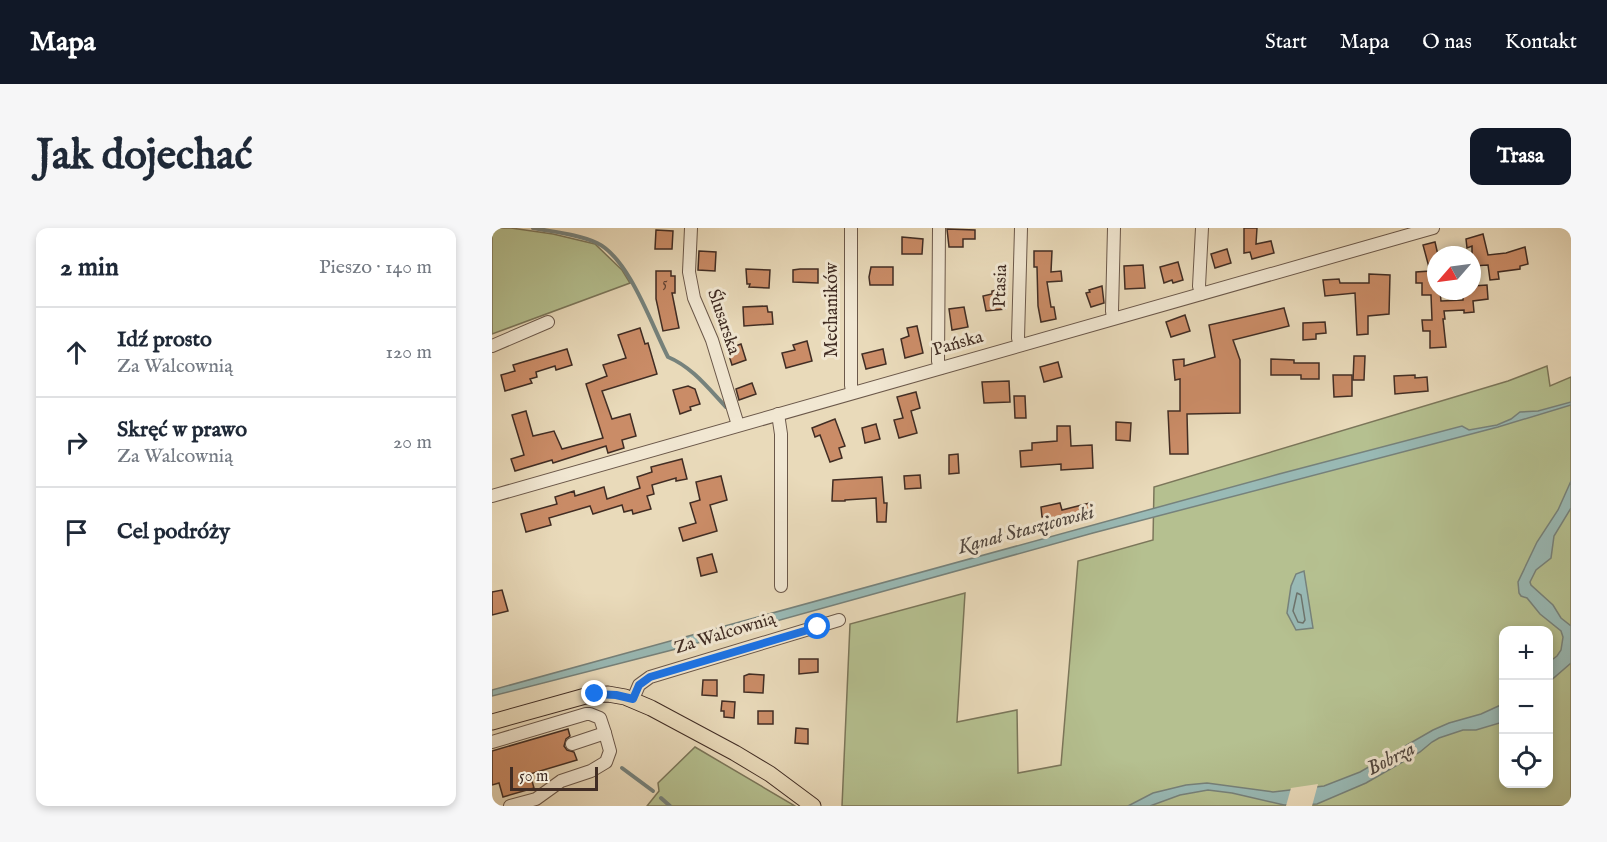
<!DOCTYPE html>
<html lang="pl">
<meta charset="utf-8">
<style>
body{margin:0;font-family:"IM FELL English",serif;background:#f6f6f7;color:#1f2937}
.controls{position:absolute;right:18px;bottom:18px;display:grid;overflow:hidden;border-radius:12px;box-shadow:0 3px 9px #0003}
.controls button{width:54px;height:54px;display:grid;place-items:center;padding:0;border:0;border-bottom:2px solid #e0e1e3;background:#fff;color:#1f2937;font:30px sans-serif}
.compass{position:absolute;left:935px;top:18px;width:54px;height:54px;border-radius:50%;background:#fff;box-shadow:0 3px 9px #0003;rotate:242deg}
.scale{position:absolute;left:18px;bottom:15px;width:88px;box-sizing:border-box;padding-left:6px;border:3px solid #412d24;border-top:0;font-size:16px;line-height:21px;white-space:nowrap;color:#412d24;-webkit-text-stroke:4px #f1e7d2;paint-order:stroke}
.stop{position:absolute;width:18px;height:18px;margin:-14px;border:4px solid #1a73e8;border-radius:50%;background:#fff}
.stop.end{background:#1a73e8;border-color:#fff;box-shadow:0 2px 6px #0008}
.list{margin:0;padding:0;list-style:none}
h2{display:flex;justify-content:space-between;align-items:center;height:78px;margin:0;padding:0 24px;font-size:26px}
h2 small{font-size:20px;font-weight:400;color:#747a83}
.list li{display:grid;grid-template-columns:39px 1fr auto;gap:18px;align-items:center;box-sizing:border-box;height:90px;padding:0 24px;border-top:2px solid #e0e1e3}
.list b{display:block;font-size:22px;white-space:nowrap}
.list p{margin:0;font-size:20px;white-space:nowrap;color:#747a83}
.list em{font-size:20px;font-style:normal;color:#747a83}
.icon{flex:none;width:33px;height:33px;fill:none;stroke:currentColor;stroke-width:2;stroke-linecap:round;stroke-linejoin:round}
.map{position:relative;flex:none;width:1079px;height:578px;overflow:hidden;border-radius:12px}
header{display:flex;align-items:center;gap:36px;box-sizing:border-box;height:84px;padding:0 30px;background:#111827;color:#fff}
header strong{font-size:28px}
nav{display:flex;gap:33px;margin-inline-start:auto;font-size:21px}
.intro{display:flex;align-items:center;justify-content:space-between;box-sizing:border-box;height:144px;padding:0 36px}
h1{margin:0;font-size:42px}
.button{padding:15px 27px;border-radius:12px;background:#111827;color:#fff;font-size:21px;font-weight:700}
main{display:flex;gap:36px;padding:0 36px}
aside{flex:1;background:#fff;border-radius:12px;box-shadow:0 3px 9px #0003}
.map>svg:first-child{display:block}
</style>
<header>
<strong>Mapa</strong>
<nav><a>Start</a><a>Mapa</a><a>O nas</a><a>Kontakt</a></nav>
</header>
<div class="intro"><h1>Jak dojechać</h1><a class="button">Trasa</a></div>
<main>
<aside>
<h2>2 min<small>Pieszo · 140 m</small></h2>
<ul class="list">
<li><svg class="icon" aria-label="ahead" viewBox="0 0 24 24"><path d="M12 20V5M6 11l6-6 6 6"/></svg><div><b>Idź prosto</b><p>Za Walcownią</p></div><em>120 m</em></li>
<li><svg class="icon" aria-label="right" viewBox="0 0 24 24"><path d="M7 20v-9h11M14 6l5 5-5 5"/></svg><div><b>Skręć w prawo</b><p>Za Walcownią</p></div><em>20 m</em></li>
<li><svg class="icon" aria-label="arrive" viewBox="0 0 24 24"><path d="M6 21V4h12l-3 4 3 4H6"/></svg><div><b>Cel podróży</b></div></li>
</ul>
</aside>
<div class="map">
<svg width="1079" height="578" viewBox="0 0 1079 578">
<rect width="100%" height="100%" fill="#e9daba"/>
<filter id="stains"><feTurbulence type="fractalNoise" baseFrequency=".00333" numOctaves="4"/><feColorMatrix values="0 0 0 0 .2 0 0 0 0 .09 0 0 0 0 .02 0 0 0 .5 -.17"/></filter>
<radialGradient id="worn" r=".72"><stop offset=".6" stop-color="#630" stop-opacity="0"/><stop offset="1" stop-color="#630" stop-opacity=".3"/></radialGradient>
<!-- green -->
<g fill="#b5c090" stroke="#7b765a" stroke-width="1.5" fill-rule="evenodd">
<path d="M0 0H19L61 6 103 16 130 42 138 55 0 106Z"/>
<path d="M1055 138 1058 158 1079 149V578H350L358 396 473 365 465 494 525 482 526 545 569 537 586 333 661 312 662 259 1016 153ZM1011 403H1056V556H1011Z"/>
<path d="M203 519 303 578H155L167 563 166 555Z"/>
</g>
<!-- water -->
<g fill="#99bab6" stroke="#76827c" stroke-width="1.5">
<path d="M1079 174V177L1006 199 601 305 184 421 0 468V462L787 246 970 198 977 202 1005 197 1019 191 1028 184 1046 183Z"/>
<path d="M1079 253V280L1062 308 1059 330 1044 342 1038 354 1039 357 1061 377 1069 390 1079 398V435L1057 454V434L1065 428 1069 422 1071 409 1069 403 1048 386 1035 370 1029 368 1027 365 1026 354 1045 314 1066 282Z"/>
<path d="M812 343 821 400 804 402 795 385 799 358 804 346Z"/>
<path d="M1011 476V494L984 502H971L947 510 940 514 928 524 874 555 825 576 792 577 740 565 716 562 688 567 658 578H636L661 565 694 557 715 555 781 564 832 558 868 544 941 502 957 495 989 486Z"/>
</g>
<!-- pier -->
<path fill="#e9daba" d="M826 556 820 578H794L799 560Z"/>
<g fill="none" stroke-linecap="round" stroke-linejoin="round">
<!-- shore -->
<path stroke="#6d746d" stroke-width="1.5" d="M805 365 809 367 813 392 811 395 806 394 801 383Z"/>
<!-- stream -->
<g stroke="#76827c" stroke-width="4">
<path d="M41 0C61 4 86 6 105 15 137 30 160 98 176 129 200 139 216 160 234 179"/>
<path d="M130 540 161 563"/>
<path d="M169 570 178 578"/>
</g>
</g>
<!-- building -->
<g fill="#ca8c67" stroke="#412d24" stroke-width="1.5">
<path d="M752 0H765L764 16 779 13 782 25 760 31 758 24 752 25Z"/>
<path d="M455 1 483 2V11H471V19H457Z"/>
<path d="M164 2 181 3 180 21H163Z"/>
<path d="M991 6 996 27 1014 25 1033 19 1036 36 1028 38V41L1006 44 1007 51 998 52 996 37 980 38V18L975 20 974 11Z"/>
<path d="M410 9 431 11 430 26H410Z"/>
<path d="M943 14 946 27H944V63H948L949 73 971 72V68H974V63H980V58L995 57 996 71 981 73 982 84 972 85V82L952 83 953 91H951L954 119 938 120V103H931L930 92H940L939 67H930V55H924V44L938 43 931 17Z"/>
<path d="M735 21 739 35 723 40 719 26Z"/>
<path d="M207 23 224 24 223 43 206 42Z"/>
<path d="M542 23H560L559 44 569 43 570 53 555 54 559 79H562L564 91 549 94 546 78 545 39H542Z"/>
<path d="M686 34 691 52 681 55 680 52 672 55 668 39Z"/>
<path d="M651 37 653 60 633 61 632 38Z"/>
<path d="M379 39H401V57H378L377 49Z"/>
<path d="M254 41 278 42 277 60 257 59 258 56H255Z"/>
<path d="M308 41H326V55L301 54V42Z"/>
<path d="M164 43H179V48H183V65H180L187 100 171 103 164 71Z"/>
<path d="M877 46 898 47 897 86 876 88V106L865 107 863 65 833 68 831 52 847 51 848 55H877Z"/>
<path d="M610 58 612 75 599 79 594 65 598 64 597 62Z"/>
<path d="M509 61 513 81 494 83 491 68 500 66V63Z"/>
<path d="M275 78 276 84H280L281 96 252 98 251 79Z"/>
<path d="M472 79 476 99 460 102 457 81Z"/>
<path d="M792 80 797 98 741 112 748 132V185L695 186 696 226H678L676 183H688V151L683 152 681 132 692 131V138L723 129 717 97Z"/>
<path d="M693 87 698 103 679 109 674 94Z"/>
<path d="M833 94 834 105 824 106V111L811 112V95Z"/>
<path d="M425 98 431 125 413 130 409 111 417 108 415 100Z"/>
<path d="M148 100 153 116 156 115 165 146 110 163 120 191 138 186 144 208 130 212 132 220 116 225 114 218 61 235 60 232 23 243 19 231 32 227 20 187 34 183 41 208 62 203 70 221 111 210 94 156 115 148 111 137 134 130 126 107Z"/>
<path d="M315 113 320 133 294 140 290 125 303 122 301 117Z"/>
<path d="M249 116 254 132 240 137 235 121Z"/>
<path d="M75 121 80 137 64 142 63 138 44 144 45 149 38 151 40 155 13 163 9 147 23 143 21 137Z"/>
<path d="M391 121 394 136 374 141 370 126Z"/>
<path d="M862 128H873L872 152H861Z"/>
<path d="M779 131 802 132V135H827V151H809V147H779Z"/>
<path d="M566 134 570 149 552 154 548 139Z"/>
<path d="M841 147H860V168L842 169Z"/>
<path d="M923 147V150L935 149 936 163 903 166 902 148Z"/>
<path d="M517 153 518 174 492 175 490 154Z"/>
<path d="M260 155 264 166 247 172 244 161Z"/>
<path d="M196 158 203 161 208 176 198 179 199 182 188 186 181 162Z"/>
<path d="M424 164 428 180 419 183 425 205 407 210 402 192 411 190 405 169Z"/>
<path d="M522 168H533L534 190H523Z"/>
<path d="M343 191 353 218 347 220 350 230 338 234 328 207 323 209 320 200Z"/>
<path d="M624 194 639 195 638 213 624 212Z"/>
<path d="M384 196 388 211 373 215 370 200Z"/>
<path d="M565 198H578L579 218 600 217 601 240 569 242V236L529 239 528 223 540 222V215L565 213Z"/>
<path d="M466 226 467 245 457 246V227Z"/>
<path d="M190 231 195 251 184 253V250L160 257 162 266 155 268 159 281 141 286 140 282 132 284 130 277 101 286 98 278 57 290 59 297 34 304 29 286 65 276 63 269 82 263 83 268 112 259 115 271 148 260 145 249 160 244 159 239Z"/>
<path d="M428 247 429 260 413 261 412 248Z"/>
<path d="M229 248 235 272 218 277 225 303 191 313 187 300 204 295 198 275 208 272 204 254Z"/>
<path d="M390 249 392 275H395L394 294H385L384 270 353 272V273H340L341 252Z"/>
<path d="M568 275 570 282 598 275 601 284 558 295 557 288 550 289 549 279Z"/>
<path d="M220 326 225 344 209 348 205 330Z"/>
<path d="M10 362 16 383 0 387V364Z"/>
<path d="M307 431H326V444L307 446Z"/>
<path d="M257 446 272 447 271 465 252 464V448Z"/>
<path d="M211 452H225V468L210 467Z"/>
<path d="M230 473 243 474 242 490 232 489V483H229Z"/>
<rect x="266" y="483" width="15" height="13"/>
<path d="M304 500 316 501V516L303 515Z"/>
<path d="M76 501 78 508 74 511 72 518 75 522 82 524 85 532 38 546 42 560 11 569 7 555 0 557V523Z"/>
</g>
<g fill="none" stroke-linecap="round" stroke-linejoin="round">
<!-- minor casing -->
<g stroke="#6b584a" stroke-width="14">
<g id="minor">
<path d="M199 0 197 44 202 70 220 112 246 197"/>
<path d="M359 0V157L360 164"/>
<path d="M447 0 446 133 448 140"/>
<path d="M709 66 707 58 710 0"/>
<path d="M621 90 620 83 622 0"/>
<path d="M528 117 526 110 529 0"/>
<path d="M0 118 56 94"/>
<path d="M286 186 289 206V358"/>
<path d="M0 268 941 0"/>
<path d="M141 471 147 457 158 449 347 392"/>
<path d="M0 514 94 486H98L108 490 113 505"/>
<path d="M18 578 44 571 69 553 99 543 114 534 118 523 113 505 80 516"/>
</g>
</g>
<!-- major casing -->
<g stroke="#412d24" stroke-width="17">
<path id="major" d="M0 494 97 467 116 466 133 469 159 480 243 525 278 546 321 578"/>
</g>
<!-- minor -->
<use href="#minor" stroke="#f1e7d2" stroke-width="12"/>
<!-- major -->
<use href="#major" stroke="#e9daba" stroke-width="15"/>
</g>
<g fill="none" stroke-linecap="round" stroke-linejoin="round">
<!-- route -->
<path stroke="#1a73e8" stroke-width="8" d="M103 466 124 467 141 471 147 457 158 449 326 399"/>
</g>
<g text-anchor="middle" dominant-baseline="central" stroke-width="6" stroke-linejoin="round" paint-order="stroke">
<!-- number labels -->
<g font-size="15" fill="#634535">
<text x="173" y="54">5</text>
</g>
<!-- street labels -->
<g font-size="18" fill="#412d24" stroke="#f1e7d2">
<text transform="translate(509 58) rotate(-88)">Ptasia</text>
<text transform="translate(340 82) rotate(-90)">Mechaników</text>
<text transform="translate(231 94) rotate(71)">Ślusarska</text>
<text transform="translate(466 116) rotate(-16)">Pańska</text>
<text transform="translate(233 406) rotate(-17)">Za Walcownią</text>
</g>
<!-- water labels -->
<g font-size="20" font-style="italic" fill="#534941" stroke="#f1e7d2">
<text transform="translate(534 302) rotate(-15)">Kanał Staszicowski</text>
<text transform="translate(899 531) rotate(-27)">Bobrza</text>
</g>
</g>
<rect width="100%" height="100%" filter="url(#stains)"/>
<rect width="100%" height="100%" fill="url(#worn)"/>
</svg>
<div class="controls">
<button>+</button>
<button>−</button>
<button><svg class="icon" aria-label="locate" viewBox="0 0 24 24"><circle cx="12" cy="12" r="6"/><path d="M12 2v4M12 18v4M2 12h4M18 12h4"/></svg></button>
</div>
<svg class="compass" viewBox="-18 -18 36 36"><path d="M0-13l5 13h-10z" fill="#e53935"/><path d="M0 13l5-13h-10z" fill="#747a83"/></svg>
<div class="scale">50 m</div>
<div class="stop" style="left:326px;top:399px"></div>
<div class="stop end" style="left:103px;top:466px"></div>
</div>
</main>
